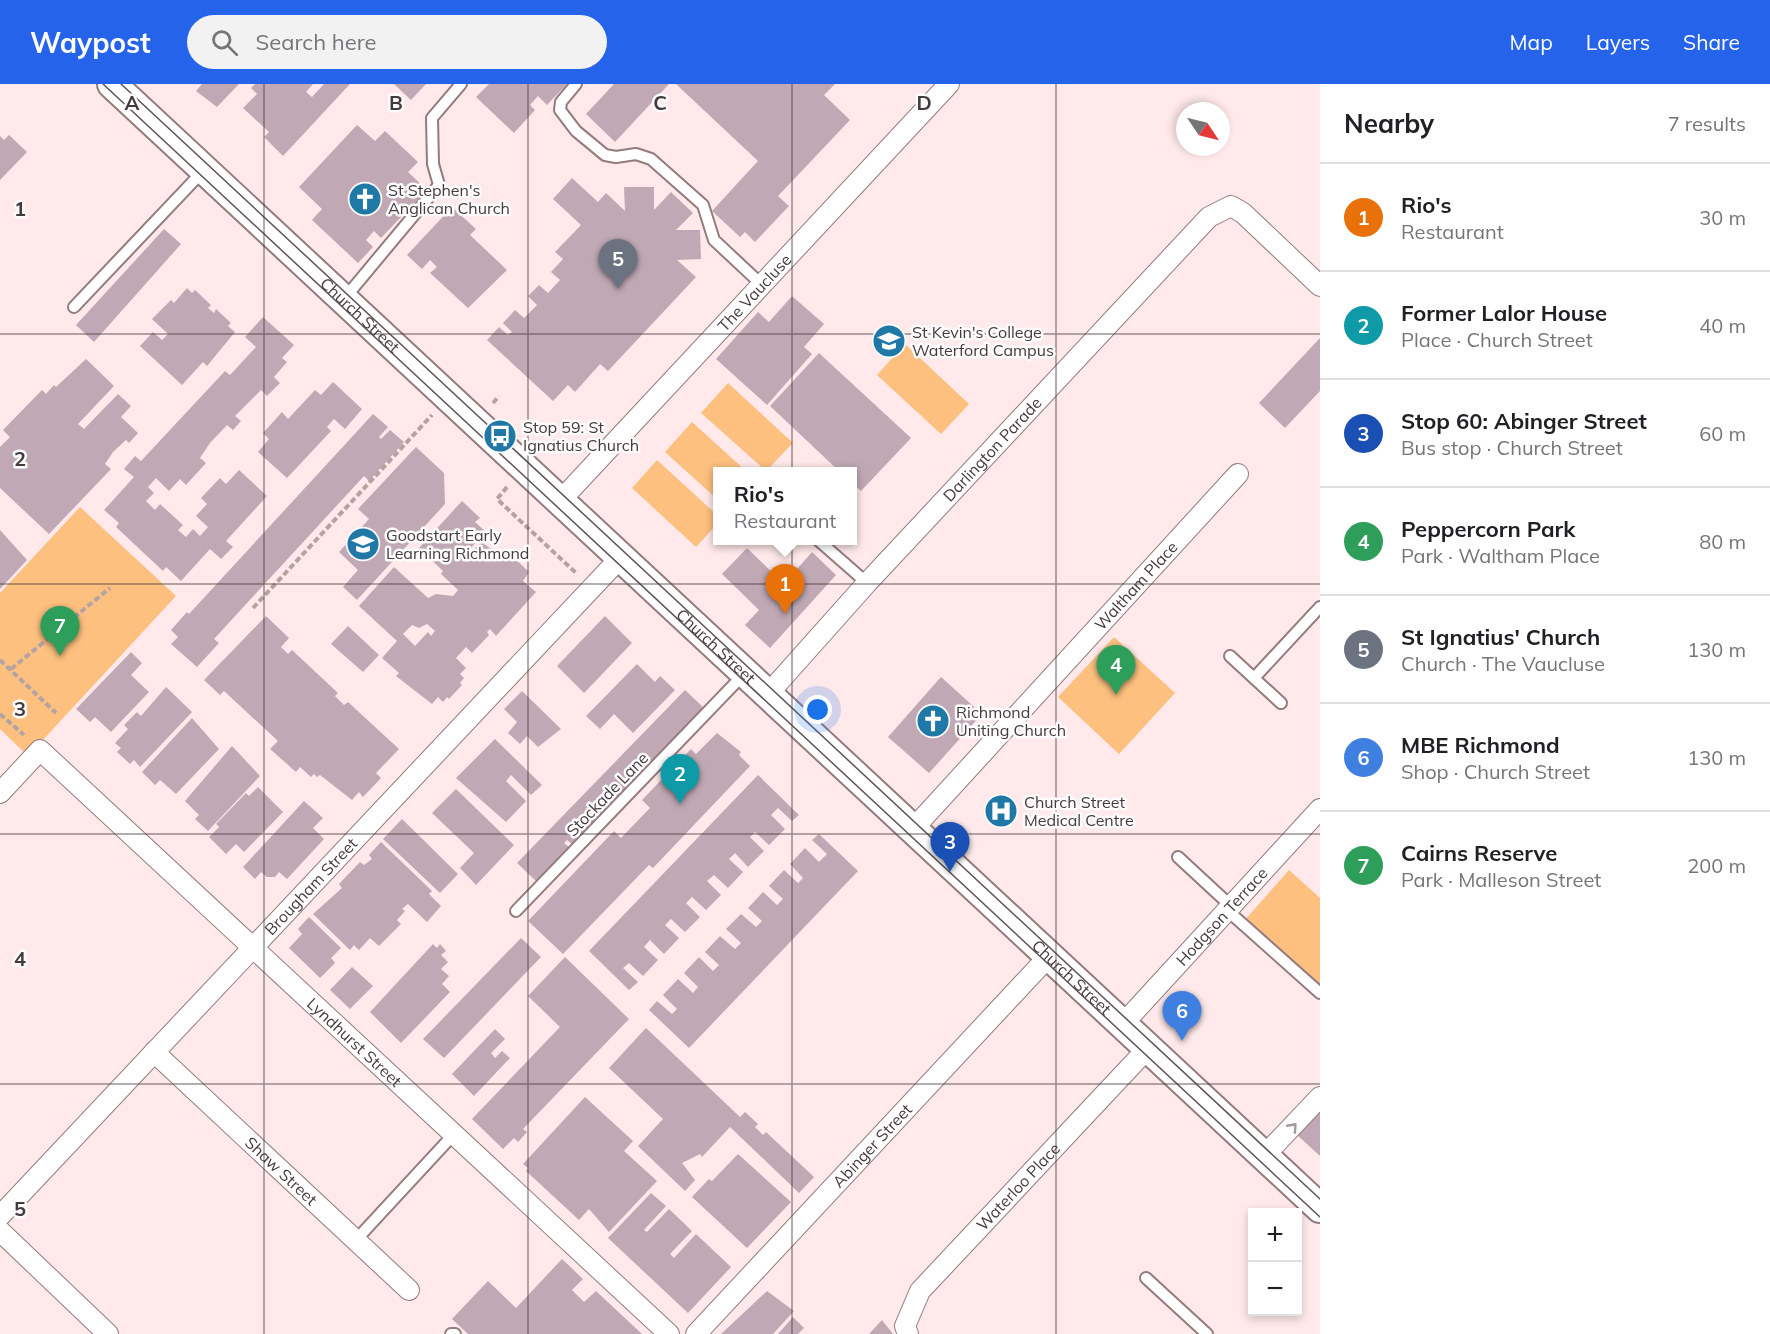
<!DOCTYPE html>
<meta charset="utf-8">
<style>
body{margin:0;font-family:Mulish,sans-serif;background:#f2f2f2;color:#202124}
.controls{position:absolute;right:18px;bottom:18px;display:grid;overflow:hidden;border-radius:0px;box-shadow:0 3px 9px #0003}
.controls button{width:54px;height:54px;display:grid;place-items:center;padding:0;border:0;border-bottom:2px solid #e0e0e0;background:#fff;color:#202124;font:30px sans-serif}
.compass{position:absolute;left:1176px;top:18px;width:54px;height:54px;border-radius:50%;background:#fff;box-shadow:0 3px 9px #0003;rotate:125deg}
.you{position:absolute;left:818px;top:626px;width:21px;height:21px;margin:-15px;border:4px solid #fff;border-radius:50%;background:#1a73e8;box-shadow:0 0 0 9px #1a73e833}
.badge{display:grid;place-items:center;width:39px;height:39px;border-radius:50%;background:#2563eb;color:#fff;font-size:20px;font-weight:700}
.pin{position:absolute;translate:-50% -50px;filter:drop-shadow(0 2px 3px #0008)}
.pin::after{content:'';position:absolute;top:32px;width:21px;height:18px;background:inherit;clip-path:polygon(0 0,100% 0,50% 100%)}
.popup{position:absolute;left:713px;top:383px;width:144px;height:78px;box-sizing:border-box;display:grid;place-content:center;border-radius:0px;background:#fff;filter:drop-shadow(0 2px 4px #0005);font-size:20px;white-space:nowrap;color:#757577}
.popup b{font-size:22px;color:#202124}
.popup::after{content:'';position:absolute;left:50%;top:100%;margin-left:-12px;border:12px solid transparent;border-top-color:#fff}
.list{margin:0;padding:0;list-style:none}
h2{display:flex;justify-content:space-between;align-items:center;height:78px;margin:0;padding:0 24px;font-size:26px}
h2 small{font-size:20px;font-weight:400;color:#757577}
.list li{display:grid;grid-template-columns:39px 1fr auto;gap:18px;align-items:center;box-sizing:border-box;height:108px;padding:0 24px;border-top:2px solid #e0e0e0}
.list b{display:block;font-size:22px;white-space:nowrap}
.list p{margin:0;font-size:20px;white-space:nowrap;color:#757577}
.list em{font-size:20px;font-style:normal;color:#757577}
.icon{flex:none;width:33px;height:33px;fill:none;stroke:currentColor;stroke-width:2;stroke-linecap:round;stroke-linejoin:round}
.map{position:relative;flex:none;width:1320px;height:1250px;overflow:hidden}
header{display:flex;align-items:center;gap:36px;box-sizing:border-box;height:84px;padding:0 30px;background:#2563eb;color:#fff}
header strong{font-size:28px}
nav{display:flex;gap:33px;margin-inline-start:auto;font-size:21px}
.search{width:420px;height:54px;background:#f2f2f2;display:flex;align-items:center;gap:15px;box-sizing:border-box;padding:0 21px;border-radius:33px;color:#757577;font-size:22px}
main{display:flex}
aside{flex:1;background:#fff}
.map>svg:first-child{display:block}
</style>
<header>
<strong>Waypost</strong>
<div class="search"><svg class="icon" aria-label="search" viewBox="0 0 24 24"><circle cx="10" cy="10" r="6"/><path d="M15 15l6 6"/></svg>Search here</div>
<nav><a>Map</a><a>Layers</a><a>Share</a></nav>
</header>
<main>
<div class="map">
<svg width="1320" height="1250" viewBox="0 0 1320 1250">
<rect width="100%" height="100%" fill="#ffe9ea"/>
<!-- green -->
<g fill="#fdc07f">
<path d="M905 260 969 320 941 350 877 291Z"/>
<path d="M728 299 793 359 766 387 701 329Z"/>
<path d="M692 338 746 387 718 388 717 415 665 368Z"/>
<path d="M657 376 717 431V440L696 463 632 404Z"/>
<path d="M80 423 176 512 28 672 0 645V509Z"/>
<path d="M1114 553 1175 609 1119 670 1058 613Z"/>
<path d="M1289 786 1320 814V906L1243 838Z"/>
</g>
<!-- building -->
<g fill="#c0a9b5" fill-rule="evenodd">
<path d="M202 0H239L217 23 196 7Z"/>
<path d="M255 0H313L306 8 312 13 324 0H350L283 72 264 53 269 48 243 24 257 10 251 4Z"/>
<path d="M394 0H426L411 16Z"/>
<path d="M489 0H567L547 21 538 12 530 21 535 26 514 49 476 13Z"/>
<path d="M614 0H669L615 58 586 30Z"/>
<path d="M676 0H835L824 11 850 36 778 112 789 122 755 158 745 148 740 153 712 127 758 77Z"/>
<path d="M357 41 375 57 385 47 418 78 408 88 427 106 381 154 374 147 366 156 373 163 358 179 312 136 322 125 299 103Z"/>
<path d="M9 51 27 68 0 96V52L4 56Z"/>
<path d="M572 94 598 118 606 109 625 127 624 103H654V126L671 108 693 129 676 146H700L701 175 677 176 696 193 608 287 600 280 575 308 568 301 553 317 487 256 499 243 508 251 512 248 503 239 515 226 524 234 537 221 528 212 539 201 548 209 560 196 551 188 563 175 555 168 581 141 553 115Z"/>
<path d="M452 123 476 145 470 151 507 186 468 224 430 189 437 183 430 176 422 185 407 171Z"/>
<path d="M164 145 181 160 94 258 76 241Z"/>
<path d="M187 204 192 209 195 206 211 221 208 224 214 229 216 225 231 239 228 242 235 248 207 282 203 278 182 301 140 262 153 248 162 256 168 250 152 235 171 216 174 219Z"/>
<path d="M792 212 824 240 804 263 812 270 767 321 716 275 758 228 769 238Z"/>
<path d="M263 233 294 261 282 274 287 278 274 293 280 299 267 312 261 306 235 332 241 337 233 346 227 341 210 359 200 374 206 379 186 401 180 395 169 407 156 394 148 403 154 409 146 417 155 426 160 420 183 441 178 446 186 453 193 445 200 452 208 443 196 432 207 420 201 414 220 394 226 400 239 386 267 412 226 457 233 463 221 475 210 465 181 497 166 483 163 487 116 443 119 439 104 426 134 393 124 385 135 372 141 377 225 287 230 291 256 263 245 253Z"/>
<path d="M1320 254V307L1285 344 1259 319Z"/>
<path d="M819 269 911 354 861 407 852 399V388H840L770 322Z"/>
<path d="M86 275 114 302 78 340 84 345 118 310 131 322 121 333 138 349 129 359 126 356 113 368 105 380 111 385 49 450 0 404V363L10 353 3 346 42 306 46 310 54 301 56 303Z"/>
<path d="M333 298 362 325 345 345 334 335 327 343 331 347 287 394 258 368 269 355 263 349 282 328 288 335 315 306 321 311Z"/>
<path d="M373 330 388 343 379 353 381 355 390 346 404 358 369 397 364 392 214 555 219 559 197 583 171 560 178 553 171 546 187 528 189 530Z"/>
<path d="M416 363 444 389 445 420 357 516 343 503 358 486 339 468 369 435 358 425Z"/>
<path d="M462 417 480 434 475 438 486 448 464 471 467 473 481 458 496 468 501 476 508 468 529 488 523 497 536 508 496 552 490 545 487 548 489 551 472 569 466 563 456 574 466 584 460 590 464 594 460 599 462 601 449 615 447 613 443 618 438 613 432 620 396 592 399 589 382 574 397 557 359 522 394 483 428 514 436 510 453 512 458 506 441 490 443 487 419 464ZM427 540 435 547 431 552 428 548 415 562 403 550 412 541 419 544Z"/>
<path d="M0 446 27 476 0 505Z"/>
<path d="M747 464 784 500 812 468 836 491 770 564 745 541 759 526 722 490Z"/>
<path d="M266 532 289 554 281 563 288 570 292 566 338 609 335 612 344 621 348 618 399 665 376 689 381 694 363 713 359 708 352 716 320 691 317 693 314 690 311 693 300 683 296 688 270 665 278 657 224 607 220 611 204 596Z"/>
<path d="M605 532 632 559 584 609 557 582Z"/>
<path d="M348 542 379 571 363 588 331 560Z"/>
<path d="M131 568 142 579 131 591 149 608 111 648 95 633 90 638 76 625Z"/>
<path d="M637 580 655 598 660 592 675 606 633 649 614 630 600 645 586 632Z"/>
<path d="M941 593 982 630 929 689 888 653Z"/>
<path d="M166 603 192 628 140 683 134 676 130 680 117 668 121 664 115 659 128 645 124 641 137 628 141 632Z"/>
<path d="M685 606 705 625 649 682 645 678 641 682 645 685 600 732 596 728 593 732 597 736 573 761 567 756 564 759 570 764 537 798 517 779Z"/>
<path d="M522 607 561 645 538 663 527 652 520 660 508 649 517 638 504 625Z"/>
<path d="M192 634 219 665 176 710 160 696 155 701 142 688Z"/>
<path d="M717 649 741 668 739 671 750 682 653 784 649 781 563 870 528 837 614 747 621 754 650 724 642 716 691 665 696 670Z"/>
<path d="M495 655 542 701 531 711 511 691 506 697 526 717 506 738 456 694Z"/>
<path d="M232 662 260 692 208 747 195 735 199 731 185 717Z"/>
<path d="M758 691 799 731 792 737 778 724 771 731 785 745 769 761 755 748 750 753 764 767 748 783 735 769 729 775 743 788 728 804 714 791 707 797 721 811 706 826 692 813 686 819 700 833 685 848 671 835 665 841 679 854 664 870 650 856 644 863 658 876 643 892 629 879 623 884 638 898 629 906 589 867Z"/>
<path d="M258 703 283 728 244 768 236 760 226 770 209 753 219 743 216 740 246 709 249 712Z"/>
<path d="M456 705 514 761 476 801 460 784 474 769 432 729Z"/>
<path d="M304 717 323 734 313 744 324 755 287 795 279 788 275 793H267L261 788 255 795 243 783Z"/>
<path d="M402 735 458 790 440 809 383 755Z"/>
<path d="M819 750 858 787 689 964 649 926 657 917 672 930 677 925 663 911 678 895 693 909 698 903 684 889 699 873 713 887 719 881 705 868 720 852 735 865 741 859 726 845 741 830 756 843 762 837 748 824 763 808 777 821 783 815 769 802 784 786 798 799 803 794 790 780 805 764 819 778 827 770 812 756Z"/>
<path d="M381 758 432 807 429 810 441 822 427 838 408 820 402 825 405 827 397 836 401 840 379 862 370 854 359 866 354 861 350 866 313 830 342 804 339 800 360 778 364 781 372 775 369 771Z"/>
<path d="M309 833 341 864 331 874 335 879 320 894 289 864 302 850 298 845Z"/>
<path d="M521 854 541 873 444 974 423 955Z"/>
<path d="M433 860 437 864 440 860 446 867 441 871 448 878 441 885 449 892 442 900 450 908 401 959 370 928Z"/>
<path d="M565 873 629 935 523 1045 527 1048 518 1058 514 1054 503 1065 472 1035 560 943 528 912Z"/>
<path d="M352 883 373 902 350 925 330 906Z"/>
<path d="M646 944 740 1033 745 1028 758 1040 755 1043 763 1051 766 1048 814 1093 799 1109 730 1043 702 1073 700 1070 682 1079 695 1096 685 1107 638 1062 663 1035 609 984Z"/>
<path d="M495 945 505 955 491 969 495 974 502 967 510 974 474 1012 452 990Z"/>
<path d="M585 1013 633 1057 624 1067 657 1097 609 1148 589 1125 579 1136 526 1087 528 1084 523 1080Z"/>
<path d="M1320 1024V1072L1296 1050Z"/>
<path d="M738 1070 791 1118 747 1164 692 1113 709 1095 712 1097Z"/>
<path d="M651 1109 666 1122 644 1146 647 1148 669 1125 692 1147 670 1170 674 1174 696 1150 731 1183 688 1229 608 1154Z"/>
<path d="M562 1175 583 1195 572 1206 584 1218 596 1207 642 1250H468L452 1235 488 1197 516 1224Z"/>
<path d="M767 1207 794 1227 773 1250H721Z"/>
<path d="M793 1233 804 1244 798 1250H778Z"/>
<path d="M882 1236 893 1250H869Z"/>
</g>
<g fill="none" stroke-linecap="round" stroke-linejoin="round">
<!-- lane casing -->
<g stroke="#947b7d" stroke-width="14">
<g id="lane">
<path d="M576 0 561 18 560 26 576 47 605 71 616 73 636 70 651 75 703 121 714 156 761 200"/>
<path d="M344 215 439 101 433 80 432 34 461 0"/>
<path d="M74 223 204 86"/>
<path d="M818 456 867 499"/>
<path d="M1230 572 1281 619"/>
<path d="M1254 594 1320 523"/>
<path d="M1178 773 1232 823"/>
<path d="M516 827 745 589"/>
<path d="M1228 827 1320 909"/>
<path d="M355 1157 454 1050"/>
<path d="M1146 1194 1207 1250"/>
<path d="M451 1250H455"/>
</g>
</g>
<!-- street casing -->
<g stroke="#947b7d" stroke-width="22">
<g id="street">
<path id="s1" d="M560 417 949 0"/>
<path id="s2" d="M768 610 867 499 1209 133 1231 122 1243 129 1320 202"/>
<path id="s3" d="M0 709 40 666 669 1250"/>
<path id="s4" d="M913 745 1238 390"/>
<path id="s5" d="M1123 940 1320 725"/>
<path id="s6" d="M154 968 409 1206"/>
<path d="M1264 1072 1320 1013"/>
<path id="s7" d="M0 1132 621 473"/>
<path d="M0 1147 108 1250"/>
<path id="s8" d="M696 1250 1049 872"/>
<path id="s9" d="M908 1250 905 1242 920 1207 1148 964"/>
</g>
</g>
<!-- secondary casing -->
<g stroke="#947b7d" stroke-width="32">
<g id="secondary">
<path id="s10" d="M112 0 1320 1124"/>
</g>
</g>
<!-- path -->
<g stroke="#b5a3a4" stroke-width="4" stroke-dasharray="6 3" stroke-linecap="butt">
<path d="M493 319 499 312"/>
<path d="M544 366 557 356"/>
<path d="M507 403 497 415 576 489"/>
<path d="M253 524 432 331"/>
<path d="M0 576 56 629"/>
<path d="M11 585 110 504"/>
<path d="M0 630 24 651"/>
</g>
<!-- lane -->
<use href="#lane" stroke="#fff" stroke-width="10"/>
<!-- street -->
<use href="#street" stroke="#fff" stroke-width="20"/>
<!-- secondary -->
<use href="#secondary" stroke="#fff" stroke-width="28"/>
<!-- tram -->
<g stroke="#605455" stroke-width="1.5">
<path d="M103 0 1320 1133"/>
<path d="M121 0 1320 1115"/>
</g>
</g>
<!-- one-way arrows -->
<defs><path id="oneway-chevron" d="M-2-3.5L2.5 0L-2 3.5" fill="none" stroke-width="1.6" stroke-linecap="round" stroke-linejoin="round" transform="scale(1.5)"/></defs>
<use stroke="#a29c9d" href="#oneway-chevron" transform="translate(1293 1043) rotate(-48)"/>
<!-- grid -->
<path fill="none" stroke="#453a3b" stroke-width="1.5" stroke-opacity="0.55" d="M264 0V1250M528 0V1250M792 0V1250M1056 0V1250M0 250H1320M0 500H1320M0 750H1320M0 1000H1320"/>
<!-- icons -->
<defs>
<g id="church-disc" transform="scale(1.725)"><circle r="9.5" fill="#2078a7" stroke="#fcfcfc"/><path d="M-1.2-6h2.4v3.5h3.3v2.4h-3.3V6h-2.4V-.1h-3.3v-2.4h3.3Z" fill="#fff"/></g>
<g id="school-disc" transform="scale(1.725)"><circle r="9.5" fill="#2078a7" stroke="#fcfcfc"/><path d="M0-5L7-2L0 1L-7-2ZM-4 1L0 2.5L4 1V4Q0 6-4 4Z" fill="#fff"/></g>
<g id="bus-disc" transform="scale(1.725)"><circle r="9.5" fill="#2078a7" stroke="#fcfcfc"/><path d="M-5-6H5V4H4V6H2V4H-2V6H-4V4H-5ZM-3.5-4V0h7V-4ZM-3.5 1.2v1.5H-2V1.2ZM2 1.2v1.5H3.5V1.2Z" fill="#fff"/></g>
<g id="hospital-disc" transform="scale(1.725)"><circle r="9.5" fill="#2078a7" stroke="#fcfcfc"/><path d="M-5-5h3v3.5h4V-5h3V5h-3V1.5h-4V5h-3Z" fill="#fff"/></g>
</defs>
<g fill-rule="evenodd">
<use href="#church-disc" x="365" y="115"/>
<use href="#school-disc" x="889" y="257"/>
<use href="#bus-disc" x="500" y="352"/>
<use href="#school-disc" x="363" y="460"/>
<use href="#church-disc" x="933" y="637"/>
<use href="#hospital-disc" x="1001" y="727"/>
</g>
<g text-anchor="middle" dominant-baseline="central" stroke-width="5" stroke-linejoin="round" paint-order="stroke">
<!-- poi labels -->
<g font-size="16" fill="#453a3b" stroke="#fcfcfc" text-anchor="start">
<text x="388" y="106">St Stephen's<tspan x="388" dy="18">Anglican Church</tspan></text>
<text x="912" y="248">St Kevin's College<tspan x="912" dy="18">Waterford Campus</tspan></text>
<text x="523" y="343">Stop 59: St<tspan x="523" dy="18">Ignatius Church</tspan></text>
<text x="386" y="451">Goodstart Early<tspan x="386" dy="18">Learning Richmond</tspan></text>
<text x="956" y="628">Richmond<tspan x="956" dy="18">Uniting Church</tspan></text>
<text x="1024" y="718">Church Street<tspan x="1024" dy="18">Medical Centre</tspan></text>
</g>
<!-- street labels -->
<g font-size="16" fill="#453a3b" stroke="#fcfcfc">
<text stroke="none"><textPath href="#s1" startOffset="285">The Vaucluse</textPath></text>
<text stroke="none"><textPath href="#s10" startOffset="339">Church Street</textPath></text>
<text stroke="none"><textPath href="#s2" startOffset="332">Darlington Parade</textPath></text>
<text stroke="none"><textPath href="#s4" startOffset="330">Waltham Place</textPath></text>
<text stroke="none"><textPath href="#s10" startOffset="825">Church Street</textPath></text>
<text transform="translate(607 710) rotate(-46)">Stockade Lane</text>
<text stroke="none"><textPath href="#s7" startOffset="453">Brougham Street</textPath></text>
<text stroke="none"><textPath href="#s5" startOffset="146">Hodgson Terrace</textPath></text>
<text stroke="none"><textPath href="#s10" startOffset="1311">Church Street</textPath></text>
<text stroke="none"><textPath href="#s3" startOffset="488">Lyndhurst Street</textPath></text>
<text stroke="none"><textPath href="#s8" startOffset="258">Abinger Street</textPath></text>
<text stroke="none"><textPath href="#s6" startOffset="174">Shaw Street</textPath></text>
<text stroke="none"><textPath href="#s9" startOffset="190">Waterloo Place</textPath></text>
</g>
</g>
<g font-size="20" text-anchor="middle" font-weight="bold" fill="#453a3b" stroke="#fcfcfc" stroke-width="5" stroke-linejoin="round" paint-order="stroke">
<text x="132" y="26">A</text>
<text x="396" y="26">B</text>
<text x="660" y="26">C</text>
<text x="924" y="26">D</text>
<text x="20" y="132">1</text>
<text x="20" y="382">2</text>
<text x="20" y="632">3</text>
<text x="20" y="882">4</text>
<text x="20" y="1132">5</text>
</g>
</svg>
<div class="controls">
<button>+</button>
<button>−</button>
</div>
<svg class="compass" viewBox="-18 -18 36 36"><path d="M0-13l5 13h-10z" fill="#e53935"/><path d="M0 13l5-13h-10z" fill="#757577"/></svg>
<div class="you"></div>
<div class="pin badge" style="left:785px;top:530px;background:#e8710a">1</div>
<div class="popup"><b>Rio's</b>Restaurant</div>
<div class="pin badge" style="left:680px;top:720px;background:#0f9aa8">2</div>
<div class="pin badge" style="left:950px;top:788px;background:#1a4fb4">3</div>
<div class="pin badge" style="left:1116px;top:611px;background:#2e9e5b">4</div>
<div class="pin badge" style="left:618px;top:205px;background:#6b7280">5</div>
<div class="pin badge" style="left:1182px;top:957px;background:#3f7fe0">6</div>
<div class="pin badge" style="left:60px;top:572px;background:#2e9e5b">7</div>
</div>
<aside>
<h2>Nearby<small>7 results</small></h2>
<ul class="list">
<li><span class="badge" style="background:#e8710a">1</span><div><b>Rio's</b><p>Restaurant</p></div><em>30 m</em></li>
<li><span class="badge" style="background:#0f9aa8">2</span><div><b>Former Lalor House</b><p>Place · Church Street</p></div><em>40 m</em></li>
<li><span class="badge" style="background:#1a4fb4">3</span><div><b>Stop 60: Abinger Street</b><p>Bus stop · Church Street</p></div><em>60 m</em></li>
<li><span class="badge" style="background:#2e9e5b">4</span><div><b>Peppercorn Park</b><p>Park · Waltham Place</p></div><em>80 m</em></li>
<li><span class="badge" style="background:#6b7280">5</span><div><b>St Ignatius' Church</b><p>Church · The Vaucluse</p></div><em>130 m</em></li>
<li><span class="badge" style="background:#3f7fe0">6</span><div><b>MBE Richmond</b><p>Shop · Church Street</p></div><em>130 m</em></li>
<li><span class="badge" style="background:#2e9e5b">7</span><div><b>Cairns Reserve</b><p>Park · Malleson Street</p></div><em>200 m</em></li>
</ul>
</aside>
</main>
